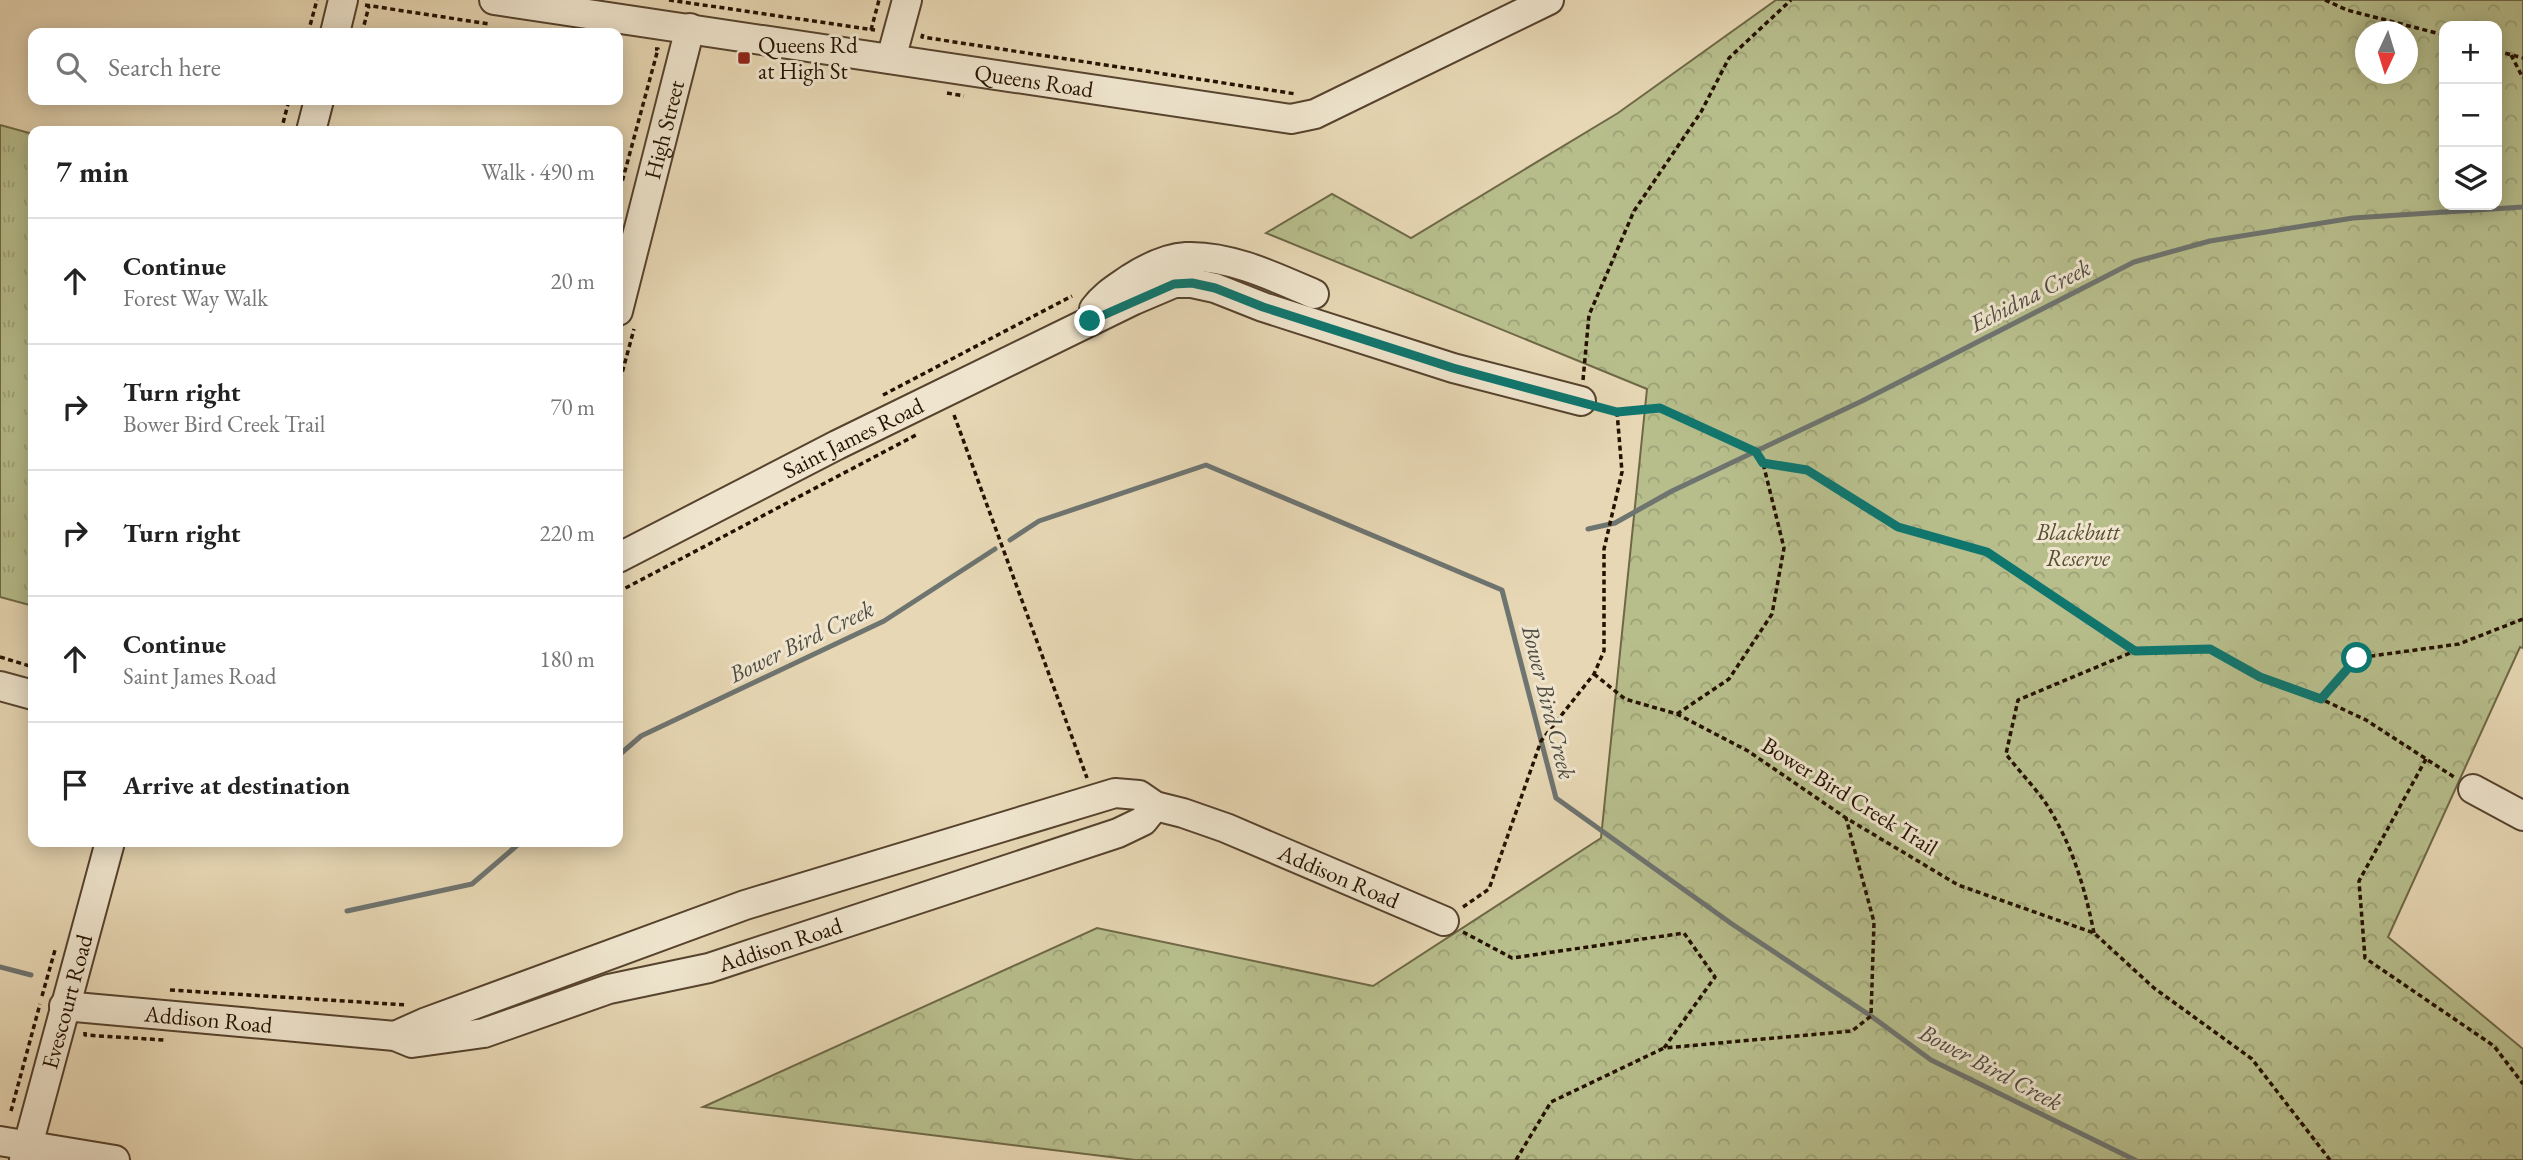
<!DOCTYPE html>
<meta charset="utf-8">
<style>
body{margin:0;font-family:"EB Garamond",serif;background:#f6f6f6;color:#222}
.controls{position:absolute;right:21px;top:21px;display:grid;overflow:hidden;border-radius:14px;box-shadow:0 4px 18px #0003}
.controls button{width:63px;height:63px;display:grid;place-items:center;padding:0;border:0;border-bottom:2px solid #e0e0e0;background:#fff;color:#222;font:35px sans-serif}
.compass{position:absolute;left:2355px;top:21px;width:63px;height:63px;border-radius:50%;background:#fff;box-shadow:0 4px 18px #0003;rotate:184deg}
.stop{position:absolute;width:21px;height:21px;margin:-16px;border:5px solid #0f766e;border-radius:50%;background:#fff}
.stop.end{background:#0f766e;border-color:#fff;box-shadow:0 2px 7px #0008}
.list{margin:0;padding:0;list-style:none}
h2{display:flex;justify-content:space-between;align-items:center;height:91px;margin:0;padding:0 28px;font-size:30px}
h2 small{font-size:23px;font-weight:400;color:#767676}
.list li{display:grid;grid-template-columns:46px 1fr auto;gap:21px;align-items:center;box-sizing:border-box;height:126px;padding:0 28px;border-top:2px solid #e0e0e0}
.list b{display:block;font-size:26px;white-space:nowrap}
.list p{margin:0;font-size:23px;white-space:nowrap;color:#767676}
.list em{font-size:23px;font-style:normal;color:#767676}
.icon{flex:none;width:38px;height:38px;fill:none;stroke:currentColor;stroke-width:2;stroke-linecap:round;stroke-linejoin:round}
.map{position:relative;flex:none;width:2523px;height:1160px;overflow:hidden}
.search{position:absolute;background:#fff;box-shadow:0 4px 18px #0003;left:28px;top:28px;width:595px;height:77px;display:flex;align-items:center;gap:18px;box-sizing:border-box;padding:0 24px;border-radius:14px;color:#767676;font-size:26px}
.panel{position:absolute;background:#fff;box-shadow:0 4px 18px #0003;left:28px;top:126px;width:595px;height:721px;border-radius:14px}
.map>svg:first-child{display:block}
</style>
<div class="map">
<svg width="2523" height="1160" viewBox="0 0 2523 1160">
<defs>
<pattern id="forest-crowns" width="20" height="18" patternUnits="userSpaceOnUse" patternTransform="scale(1.75)"><rect width="20" height="18" fill="#b7be8c"/><path d="M2 6a3 3 0 1 1 6 0M12 15a3 3 0 1 1 6 0" fill="none" stroke="#9da277"/></pattern>
<pattern id="park-tufts" width="24" height="20" patternUnits="userSpaceOnUse" patternTransform="scale(1.75)"><rect width="24" height="20" fill="#b7be8c"/><path d="M3 7l-1-3M5 7V3M7 7l1-3M15 17l-1-3M17 17v-4M19 17l1-3" fill="none" stroke="#9da277"/></pattern>
</defs>
<rect width="100%" height="100%" fill="#e7d7b4"/>
<filter id="stains"><feTurbulence type="fractalNoise" baseFrequency=".00286" numOctaves="4"/><feColorMatrix values="0 0 0 0 .2 0 0 0 0 .09 0 0 0 0 .02 0 0 0 .5 -.17"/></filter>
<radialGradient id="worn" r=".72"><stop offset=".6" stop-color="#630" stop-opacity="0"/><stop offset="1" stop-color="#630" stop-opacity=".3"/></radialGradient>
<!-- forest -->
<path fill="url(#forest-crowns)" stroke="#6e6846" stroke-width="2" fill-rule="evenodd" d="M1776 0H2523V648L2520 647 2388 937 2523 1049V1160H1135L703 1107 1097 928 1373 986 1601 838 1647 389 1266 233 1332 194 1411 238 1618 113ZM2444 26H2497V205H2444ZM2366 32H2408V74H2366Z"/>
<!-- park -->
<path fill="url(#park-tufts)" stroke="#6e6846" stroke-width="2" d="M0 125 33 134V606L0 597Z"/>
<g fill="none" stroke-linecap="round" stroke-linejoin="round">
<!-- stream -->
<g stroke="#6e7470" stroke-width="5">
<path d="M1588 529 1615 523 1672 491 1862 401 2134 262 2210 241 2353 218 2523 207"/>
<path d="M1010 540 1039 521 1206 465 1502 590 1556 798 1732 924 1871 1016 1931 1060 2135 1160"/>
<path d="M618 756 641 736 884 621 995 549"/>
<path d="M347 911 472 884 521 842"/>
<path d="M0 967 31 975"/>
</g>
<!-- minor casing -->
<g stroke="#56422d" stroke-width="32">
<g id="minor">
<path id="s1" d="M494 0 1291 119 1315 114 1549 0"/>
<path d="M335 33 343 0"/>
<path d="M891 59 907 0"/>
<path d="M311 131 319 100"/>
<path d="M1094 309C1104 295 1117 288 1131 278 1147 268 1167 258 1186 257 1229 255 1275 277 1314 294"/>
<path id="s2" d="M618 311 690 28"/>
<path id="s3" d="M618 558 837 445 1134 300 1174 283H1192L1215 288 1263 307 1453 368 1581 401"/>
<path d="M0 686 33 695"/>
<path d="M2473 789 2523 816"/>
<path id="s4" d="M64 1006 395 1036 412 1043 484 1033 609 989 709 968 1118 833 1143 821 1155 806"/>
<path id="s5" d="M395 1036 424 1023 745 905 1115 793 1139 795 1155 806 1183 813 1226 828 1444 921"/>
<path d="M0 1141 115 1160"/>
<path id="s6" d="M24 1160 110 842"/>
</g>
</g>
<!-- path -->
<g stroke="#251100" stroke-width="3.5" stroke-dasharray="5 3.5" stroke-linecap="butt">
<path d="M669 0 875 30"/>
<path d="M2325 0 2347 10 2444 35"/>
<path d="M365 5 489 24"/>
<path d="M871 30 879 0"/>
<path d="M308 33 317 0"/>
<path d="M362 33 369 6"/>
<path d="M923 34 922 37 1296 94"/>
<path d="M2497 51 2523 58"/>
<path d="M2511 55 2523 78"/>
<path d="M947 93 964 96"/>
<path d="M281 131 289 100"/>
<path d="M618 197 658 49H655"/>
<path d="M1583 380 1589 315 1634 211 1701 112 1729 58 1791 0"/>
<path d="M618 388 634 329"/>
<path d="M883 395 1072 296"/>
<path d="M1602 407 1617 412 1660 409 1756 452 1763 463 1807 470 1898 527 1987 552 2135 651"/>
<path d="M954 415 1087 778"/>
<path d="M618 592 916 435"/>
<path d="M0 657 33 667"/>
<path d="M1594 674 1625 699 1677 714 1748 751 1846 818 1958 885 2094 933 2154 988 2252 1059 2330 1160"/>
<path d="M2321 699 2357 658 2459 644 2523 619"/>
<path d="M1677 714 1729 679 1772 614 1784 548 1763 463"/>
<path d="M2426 759 2359 881 2365 958 2494 1046 2523 1084"/>
<path d="M1463 907 1489 889 1541 741 1594 674 1604 651V549L1622 472 1617 412"/>
<path d="M1463 932 1512 958 1684 933 1715 977 1664 1048 1852 1031 1871 1016 1874 922 1846 818"/>
<path d="M2094 933C2086 893 2074 851 2053 815 2041 793 2021 774 2006 754L2018 700 2135 651 2210 649 2260 677 2321 699 2366 720 2454 777"/>
<path d="M170 990 407 1005"/>
<path d="M42 996 55 950"/>
<path d="M85 1032V1035L164 1040"/>
<path d="M11 1111 40 1004"/>
<path d="M1516 1160 1551 1102 1664 1048"/>
</g>
<!-- minor -->
<use href="#minor" stroke="#efe5ce" stroke-width="28"/>
</g>
<g fill="none" stroke-linecap="round" stroke-linejoin="round">
<!-- route -->
<path stroke="#0f766e" stroke-width="9" d="M1090 321 1174 284 1192 283 1215 288 1263 307 1453 368 1617 412 1660 408 1756 452 1763 463 1807 470 1898 527 1987 552 2135 651 2210 649 2260 677 2321 699 2357 658"/>
</g>
<!-- markers -->
<rect fill="#8f2418" stroke="#efe5ce" stroke-width="2.5" x="737" y="51" width="14" height="14" rx="3.5"/>
<g text-anchor="middle" dominant-baseline="central" stroke-width="6" stroke-linejoin="round" paint-order="stroke">
<!-- poi labels -->
<g font-size="23" fill="#251100" stroke="#efe5ce" text-anchor="start">
<text x="758" y="45">Queens Rd<tspan x="758" dy="26">at High St</tspan></text>
</g>
<!-- street labels -->
<g font-size="23" fill="#251100" stroke="#efe5ce">
<text stroke="none"><textPath href="#s1" startOffset="546">Queens Road</textPath></text>
<text stroke="none"><textPath href="#s2" startOffset="187">High Street</textPath></text>
<text stroke="none"><textPath href="#s3" startOffset="264">Saint James Road</textPath></text>
<text transform="translate(1850 796) rotate(32)">Bower Bird Creek Trail</text>
<text stroke="none"><textPath href="#s5" startOffset="1001">Addison Road</textPath></text>
<text stroke="none"><textPath href="#s4" startOffset="733">Addison Road</textPath></text>
<text stroke="none"><textPath href="#s6" startOffset="164">Evescourt Road</textPath></text>
<text stroke="none"><textPath href="#s4" startOffset="145">Addison Road</textPath></text>
</g>
<!-- park labels -->
<g font-size="23" font-style="italic" fill="#584e31" stroke="#efe5ce">
<text x="2078" y="532">Blackbutt<tspan x="2078" dy="26">Reserve</tspan></text>
</g>
<!-- water labels -->
<g font-size="24" font-style="italic" fill="#4f4b41" stroke="#efe5ce">
<text transform="translate(2030 295) rotate(-27)">Echidna Creek</text>
<text transform="translate(801 641) rotate(-26)">Bower Bird Creek</text>
<text transform="translate(1549 702) rotate(76)">Bower Bird Creek</text>
<text transform="translate(1991 1067) rotate(28)">Bower Bird Creek</text>
</g>
</g>
<rect width="100%" height="100%" filter="url(#stains)"/>
<rect width="100%" height="100%" fill="url(#worn)"/>
</svg>
<div class="controls">
<button>+</button>
<button>−</button>
<button><svg class="icon" aria-label="layers" viewBox="0 0 24 24"><path d="M12 4l9 5-9 5-9-5zM3 14l9 5 9-5"/></svg></button>
</div>
<svg class="compass" viewBox="-18 -18 36 36"><path d="M0-13l5 13h-10z" fill="#e53935"/><path d="M0 13l5-13h-10z" fill="#767676"/></svg>
<div class="stop" style="left:2357px;top:658px"></div>
<div class="stop end" style="left:1090px;top:321px"></div>
<div class="search"><svg class="icon" aria-label="search" viewBox="0 0 24 24"><circle cx="10" cy="10" r="6"/><path d="M15 15l6 6"/></svg>Search here</div>
<section class="panel">
<h2>7 min<small>Walk · 490 m</small></h2>
<ul class="list">
<li><svg class="icon" aria-label="ahead" viewBox="0 0 24 24"><path d="M12 20V5M6 11l6-6 6 6"/></svg><div><b>Continue</b><p>Forest Way Walk</p></div><em>20 m</em></li>
<li><svg class="icon" aria-label="right" viewBox="0 0 24 24"><path d="M7 20v-9h11M14 6l5 5-5 5"/></svg><div><b>Turn right</b><p>Bower Bird Creek Trail</p></div><em>70 m</em></li>
<li><svg class="icon" aria-label="right" viewBox="0 0 24 24"><path d="M7 20v-9h11M14 6l5 5-5 5"/></svg><div><b>Turn right</b></div><em>220 m</em></li>
<li><svg class="icon" aria-label="ahead" viewBox="0 0 24 24"><path d="M12 20V5M6 11l6-6 6 6"/></svg><div><b>Continue</b><p>Saint James Road</p></div><em>180 m</em></li>
<li><svg class="icon" aria-label="arrive" viewBox="0 0 24 24"><path d="M6 21V4h12l-3 4 3 4H6"/></svg><div><b>Arrive at destination</b></div></li>
</ul>
</section>
</div>
